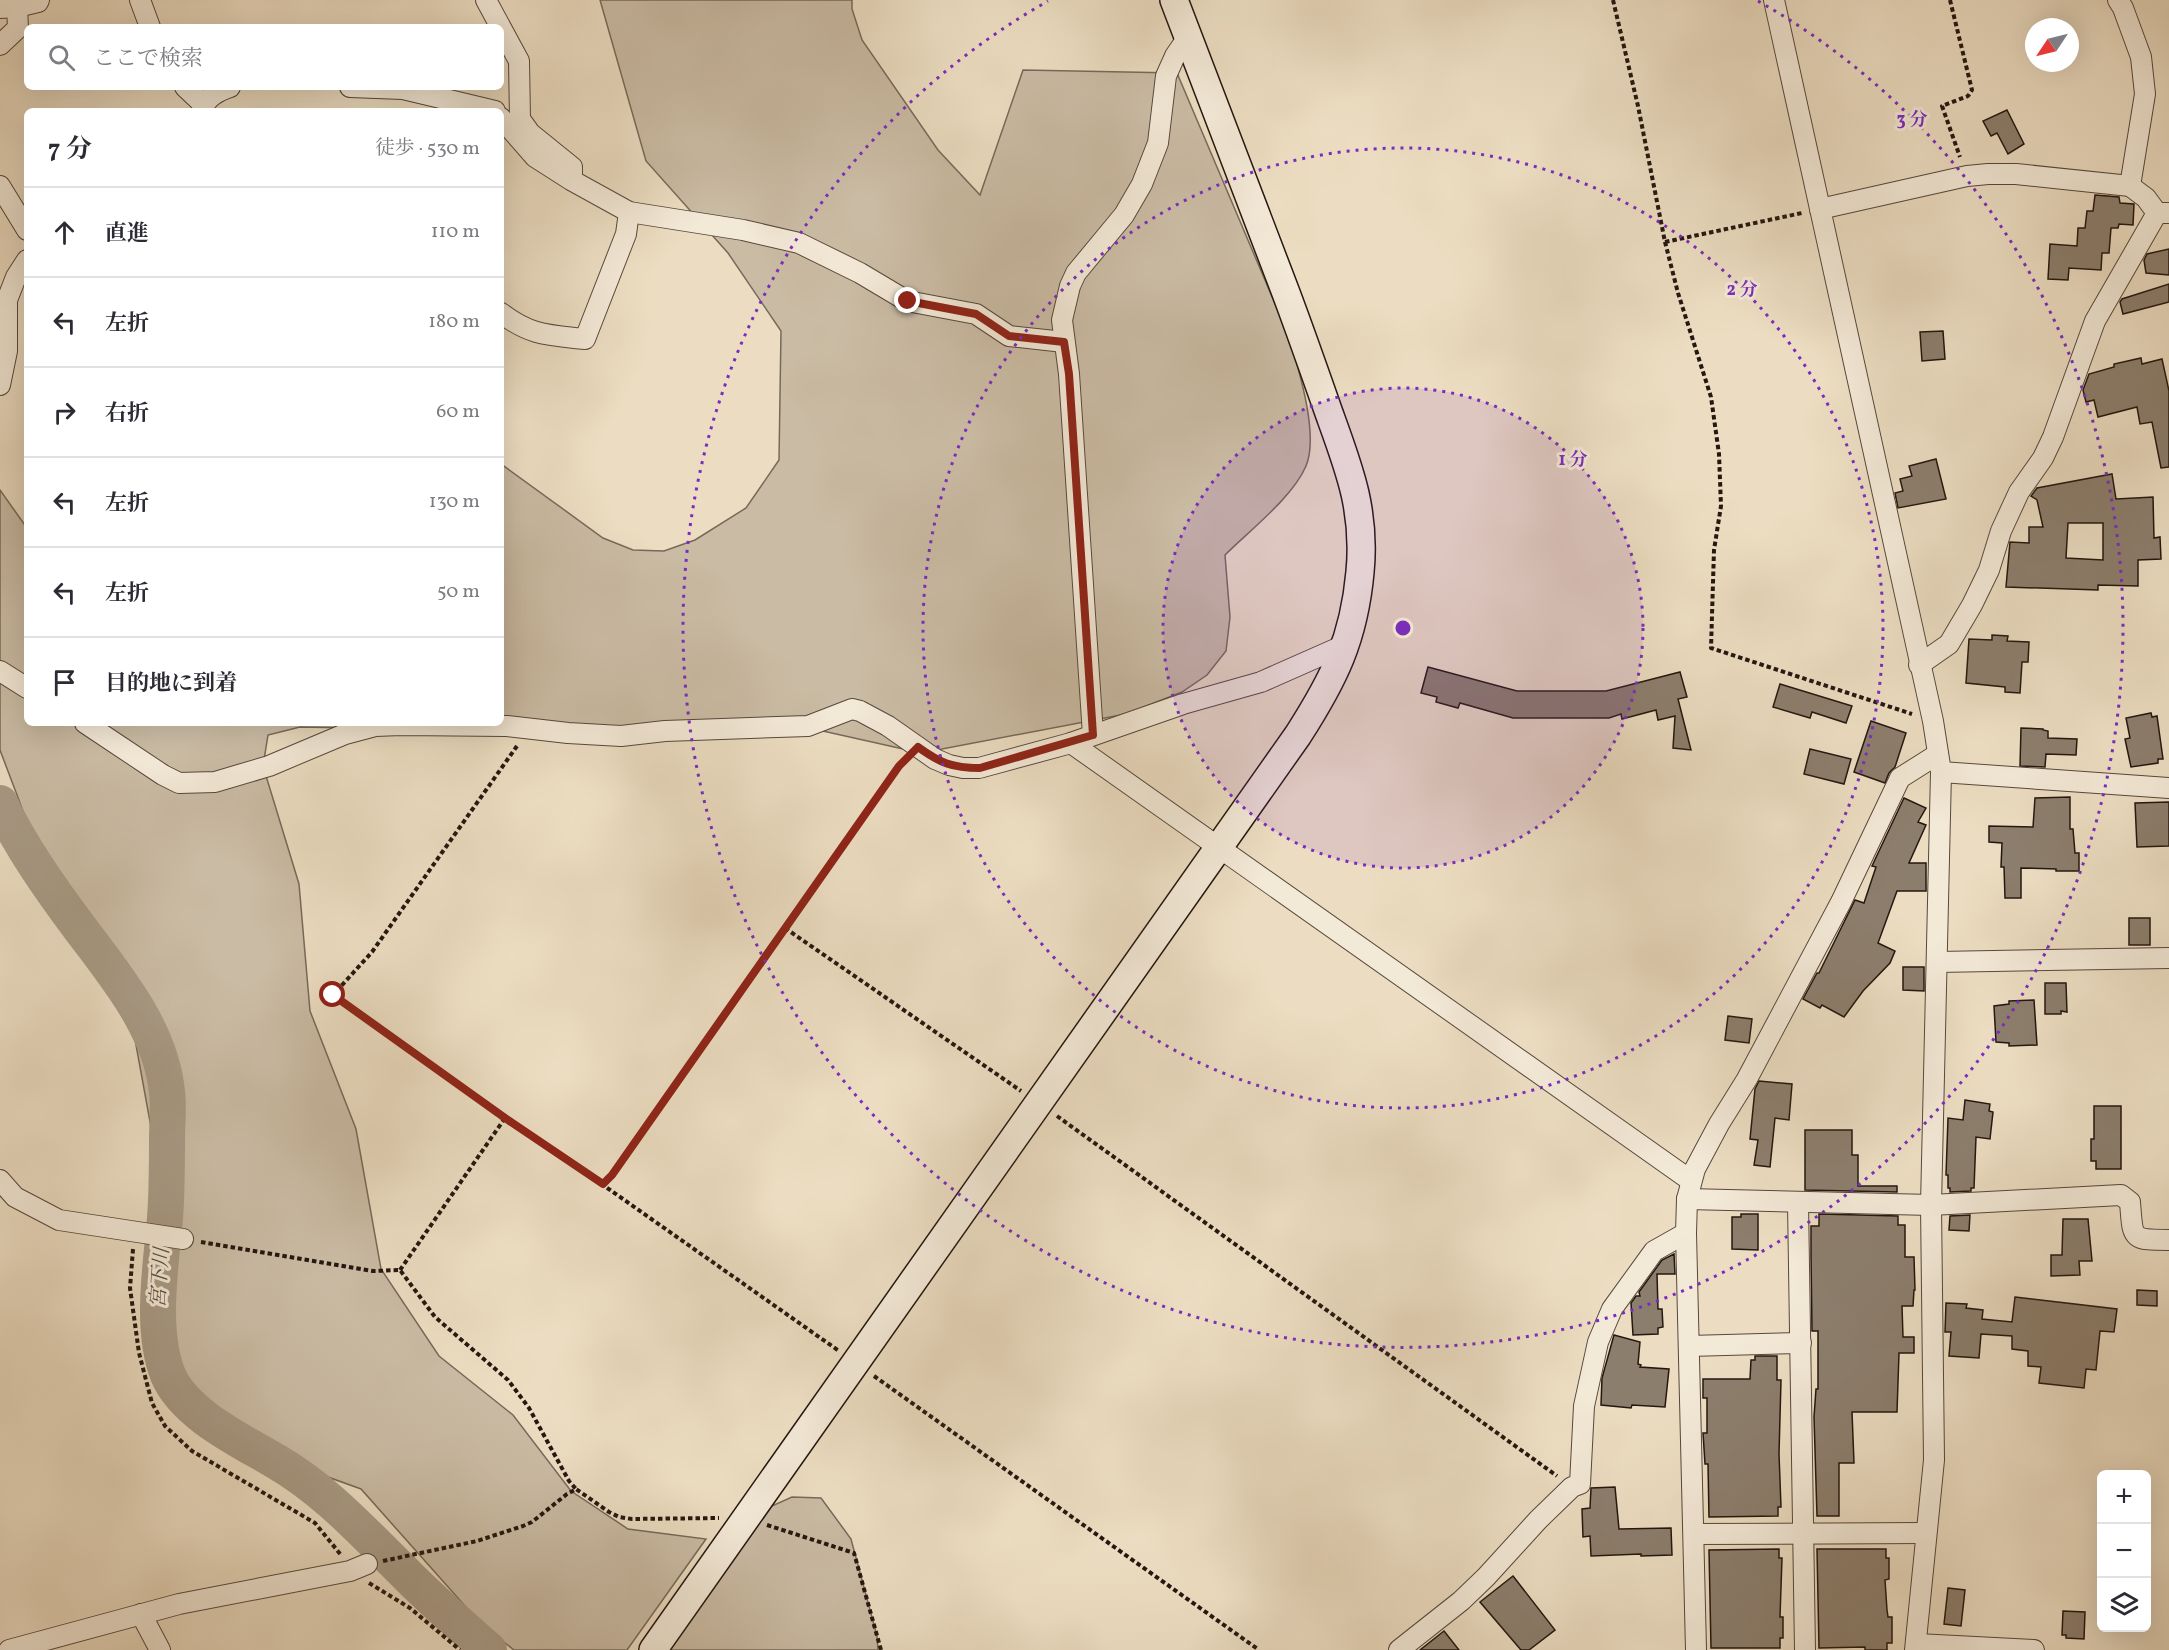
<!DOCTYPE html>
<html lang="ja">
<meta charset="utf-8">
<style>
body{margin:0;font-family:Vollkorn,"Noto Serif JP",serif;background:#f2f2f3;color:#2b2b33}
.controls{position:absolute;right:18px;bottom:18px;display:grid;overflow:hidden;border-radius:9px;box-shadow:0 6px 24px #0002}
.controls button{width:54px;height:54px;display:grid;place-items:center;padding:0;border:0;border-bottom:2px solid #e1e1e2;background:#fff;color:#2b2b33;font:30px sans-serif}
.compass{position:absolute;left:2025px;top:18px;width:54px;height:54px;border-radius:50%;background:#fff;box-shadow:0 6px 24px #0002;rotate:235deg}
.stop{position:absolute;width:18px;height:18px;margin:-14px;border:4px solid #8f2418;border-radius:50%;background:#fff}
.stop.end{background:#8f2418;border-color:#fff;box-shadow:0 2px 6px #0008}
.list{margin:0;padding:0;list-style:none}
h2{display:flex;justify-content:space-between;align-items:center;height:78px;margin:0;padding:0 24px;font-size:26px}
h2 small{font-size:20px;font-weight:400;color:#7c7c81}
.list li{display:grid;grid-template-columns:39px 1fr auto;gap:18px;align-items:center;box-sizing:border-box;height:90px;padding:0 24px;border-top:2px solid #e1e1e2}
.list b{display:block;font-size:22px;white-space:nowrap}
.list em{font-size:20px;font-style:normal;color:#7c7c81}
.icon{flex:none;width:33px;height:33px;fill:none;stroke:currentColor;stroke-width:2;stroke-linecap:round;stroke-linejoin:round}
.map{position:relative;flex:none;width:2169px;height:1650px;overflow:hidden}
.search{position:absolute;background:#fff;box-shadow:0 6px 24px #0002;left:24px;top:24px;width:480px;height:66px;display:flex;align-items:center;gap:15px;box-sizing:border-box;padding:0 21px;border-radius:9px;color:#7c7c81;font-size:22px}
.panel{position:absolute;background:#fff;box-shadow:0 6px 24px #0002;left:24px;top:108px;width:480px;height:618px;border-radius:9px}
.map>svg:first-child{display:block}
</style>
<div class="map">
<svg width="2169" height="1650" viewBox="0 0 2169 1650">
<rect width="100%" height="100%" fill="#ecddc2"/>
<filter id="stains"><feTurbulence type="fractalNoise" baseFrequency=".00333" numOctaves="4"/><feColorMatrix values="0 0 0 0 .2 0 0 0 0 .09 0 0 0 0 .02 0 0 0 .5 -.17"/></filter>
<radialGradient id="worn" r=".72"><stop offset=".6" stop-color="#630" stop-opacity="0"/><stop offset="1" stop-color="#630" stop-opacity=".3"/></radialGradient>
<!-- green -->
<g fill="#cabba4" stroke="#77695a" stroke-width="1.5">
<path d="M600 0H852V9L862 40 938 150 980 195 1023 70 1177 73 1290 339C1299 371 1319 435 1306 466 1293 497 1249 531 1225 555L1230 617 1226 651 1207 675 1182 692 1126 714 921 753 805 727 744 735 300 727 268 735 263 766 299 884 310 1011 356 1129 381 1269 439 1356 513 1415 571 1491 628 1529 706 1539 627 1650H514L481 1624 361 1489 203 1432 181 1413 158 1323 151 1127 134 1034 106 959 43 864 0 750V490L27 528V723H501V464L603 538 633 550 664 551 695 540 746 508 779 460 781 331 728 253 646 161Z"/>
<path d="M792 1497 821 1498 851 1539 877 1636 878 1650H668L765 1509Z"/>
</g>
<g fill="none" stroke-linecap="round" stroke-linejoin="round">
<!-- river -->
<path stroke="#a89a85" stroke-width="36" d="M0 803C21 847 50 888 79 927 115 975 161 1029 167 1092 169 1107 167 1124 167 1139 167 1165 167 1192 165 1218 161 1265 150 1330 168 1375 185 1415 242 1441 277 1462 325 1490 361 1530 400 1568 428 1597 459 1624 489 1650"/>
</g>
<!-- building -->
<g fill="#8c7e6d" stroke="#241710" stroke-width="1.5" fill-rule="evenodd">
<path d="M2007 110 2024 144 2008 154 1997 133 1991 136 1983 121Z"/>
<path d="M2095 195 2119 197 2120 203 2134 204 2133 225 2119 224 2118 228H2111L2109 253H2102L2101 270 2069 268 2068 280 2048 279 2050 244 2077 246 2078 228H2085L2087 211H2093Z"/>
<path d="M2169 249V275L2146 273 2144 260 2147 254Z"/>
<path d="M2169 284V302L2123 314 2120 302 2122 299Z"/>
<path d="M1943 331 1945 359 1922 361 1920 332Z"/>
<path d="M2141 358 2142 364 2162 359 2169 391V467L2161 468 2152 422 2140 424 2137 407 2098 417 2094 400 2086 402 2083 390 2089 374 2114 367V364Z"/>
<path d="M1936 459 1946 499 1898 508 1895 493 1903 491 1900 479 1912 476 1909 466Z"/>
<path d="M2112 474 2116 499 2153 497 2154 538 2160 537 2161 559 2138 560V586L2098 585V590L2006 587 2010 542 2029 543V527H2043L2037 500 2031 496 2037 488ZM2068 523H2103V560L2066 558Z"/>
<path d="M1992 635 2008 636 2007 641 2029 642 2028 662H2022L2020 693 2005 692V687L1966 683 1969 639 1992 640Z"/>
<path d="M1428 667 1517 691H1606L1680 672 1687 697 1678 699 1691 750 1673 748 1675 716 1658 720 1656 710 1622 719 1621 714 1609 718H1513L1460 703 1458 708 1436 702 1437 697 1421 693Z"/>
<path d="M1780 684 1852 706 1846 723 1812 712 1810 718 1773 707Z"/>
<path d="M2151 713 2152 717 2157 716 2163 759H2158V763L2131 767 2125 739 2130 738 2126 718Z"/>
<path d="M1871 721 1906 733 1895 767 1889 773 1885 783 1854 772Z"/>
<path d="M2021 728 2043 729V730L2048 731V738L2077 739 2076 755 2046 754 2045 767 2020 766Z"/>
<path d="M1810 749 1851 759 1844 784 1804 774Z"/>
<path d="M2070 797V829H2073L2075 853H2079V871H2056V869L2021 868V898H2005L2004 867H2001L2002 843 1989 842V826L2033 827 2035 798Z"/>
<path d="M1904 798 1926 808 1918 822 1926 825 1909 863H1926V891H1897L1878 943 1895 951 1890 963 1863 991 1844 1017 1822 1005 1820 1008 1803 999 1817 973H1819L1855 900 1864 903 1876 867 1872 866Z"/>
<path d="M2169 802V846L2137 847 2135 803Z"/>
<rect x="2129" y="918" width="21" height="27"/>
<path d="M1903 967H1924V991L1903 990Z"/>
<path d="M2045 983H2066L2067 1012 2061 1011V1014H2045Z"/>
<path d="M2034 1000 2037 1045 2009 1046V1043L1996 1042 1994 1006 2009 1004V1001Z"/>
<path d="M1728 1016 1752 1019 1749 1043 1725 1040Z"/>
<path d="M1759 1081 1792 1084 1789 1120 1775 1118 1770 1167 1754 1165 1758 1140 1750 1139 1755 1089Z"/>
<path d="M1965 1100 1990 1104 1989 1111 1993 1112 1990 1139 1976 1137 1974 1188H1971V1191L1950 1192V1188H1948V1175H1946L1948 1118 1963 1120Z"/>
<path d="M2094 1106H2121V1169H2096V1161H2091V1139H2094Z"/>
<path d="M1805 1130H1852V1155H1858V1186H1897V1192L1805 1190Z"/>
<path d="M1741 1214H1758V1250L1732 1249V1217H1741Z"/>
<path d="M1819 1214 1898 1216V1225H1905V1257H1914L1915 1290H1914L1913 1306H1902L1903 1337H1914V1353H1899L1897 1412H1852L1854 1463H1839V1516H1817L1814 1417 1816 1389H1818V1331H1812L1811 1255V1226H1819Z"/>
<path d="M1970 1215 1969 1231 1949 1230 1950 1216Z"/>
<path d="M2063 1219H2088L2092 1261H2079L2080 1275 2051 1276V1255H2062Z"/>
<path d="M1674 1254 1675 1274H1657L1658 1309H1662L1663 1327 1658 1328V1334L1633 1335 1631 1303 1636 1296H1640L1639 1292 1662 1260Z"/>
<path d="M2137 1290 2157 1291V1306L2137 1305Z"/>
<path d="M2015 1297 2117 1309 2114 1332 2100 1331 2096 1370 2086 1369 2084 1388 2039 1383 2041 1367 2028 1366V1351L2012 1349V1336L1981 1334 1979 1358 1949 1356 1951 1332H1945L1946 1303 1967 1304 1966 1308 1983 1310 1982 1319 2012 1322Z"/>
<path d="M1614 1335 1640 1342 1638 1364 1641 1365 1640 1367 1669 1369 1665 1407 1632 1405 1631 1408 1601 1405 1602 1378Z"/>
<path d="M1755 1356H1777V1380H1781L1779 1454 1781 1507H1778V1516L1709 1517 1708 1464H1705L1703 1433H1707V1398H1703V1379H1750L1751 1360H1755Z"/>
<path d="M1615 1487 1619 1529 1671 1528 1672 1555 1641 1556V1554L1591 1556 1590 1536 1583 1537 1582 1509 1590 1508 1591 1488Z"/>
<path d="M1779 1549V1558H1782L1780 1617H1783V1638H1780V1648H1711L1709 1550Z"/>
<path d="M1817 1549H1886V1558H1889V1579L1885 1580 1887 1610 1888 1617H1892V1643H1887V1650H1865V1647L1819 1648Z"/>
<path d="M1513 1576 1555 1630 1529 1650H1521L1480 1602Z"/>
<path d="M1948 1588 1965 1590 1961 1626 1944 1624Z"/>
<path d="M2063 1611 2085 1612 2084 1639 2066 1638V1635H2062Z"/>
<path d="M1444 1631 1459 1650H1420Z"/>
</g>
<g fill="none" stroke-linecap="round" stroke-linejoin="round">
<!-- street casing -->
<g stroke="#56483c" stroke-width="22">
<g id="street">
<path d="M140 0 150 27"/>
<path d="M486 0 519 61 520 119 530 133 572 167V175"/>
<path d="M1774 0 1933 721 1941 772 1931 1205 1934 1460 1915 1650"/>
<path d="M2118 0 2123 8 2141 57 2145 94 2130 186"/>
<path d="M0 8 17 7 38 2 39 0"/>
<path d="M0 45 18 28 17 7"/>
<path d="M185 87 203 104"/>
<path d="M350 87 403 89 495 111"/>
<path d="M202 111C205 98 218 91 230 87"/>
<path d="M501 118 535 157 571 180 629 212 626 234 585 339C549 335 531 336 501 313"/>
<path d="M0 186 27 230"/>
<path d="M1820 209 1967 176 1988 174H2016L2130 186 2146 198 2157 213H2169"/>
<path d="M629 212 743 230 799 243 860 273 907 301 976 314 1009 336 1064 342"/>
<path d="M0 385 7 351V300L16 277 27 260"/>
<path d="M1919 665 1949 644 1972 605 1989 570 2001 531 2019 492 2043 458 2053 437 2095 321 2157 213"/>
<path d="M0 671 27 688"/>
<path d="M85 723 163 775 179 783 215 782 269 766 345 734 375 726 401 725 507 726 568 733 621 736 665 731 808 726 852 709 860 711 888 726 935 759 949 765 963 768H979L1071 743 1183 704 1261 682 1347 644"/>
<path d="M1093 735 1069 374 1062 320 1070 286 1076 273 1124 215 1142 184 1158 143 1166 76 1175 56 1188 37"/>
<path d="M1071 743 1690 1180"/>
<path d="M1941 772 2169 788"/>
<path d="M1938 962 2169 958"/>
<path d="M0 1180 15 1197 59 1220 183 1239"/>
<path d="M1687 1199 1931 1205 2121 1195 2130 1202C2133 1239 2130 1240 2169 1240"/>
<path d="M1798 1203 1805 1650"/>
<path d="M1689 1346 1801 1343"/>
<path d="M1694 1534 1925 1533"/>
<path d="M141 1614 160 1650"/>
<path d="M1917 1644 2034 1650"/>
<path d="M9 1650 179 1604 350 1571 367 1564"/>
<path d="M1399 1650 1461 1601 1486 1577 1538 1520 1572 1487 1580 1484 1584 1406 1598 1342 1612 1309 1654 1251 1686 1233"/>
<path d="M1696 1650 1686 1233 1687 1199 1695 1169 1719 1124 1747 1079 1841 902 1900 778 1938 754"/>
</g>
</g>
<!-- secondary casing -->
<g stroke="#241710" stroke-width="30">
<path id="secondary" d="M653 1650 1298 735C1334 679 1354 639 1360 572 1366 511 1349 468 1329 413 1315 373 1301 333 1286 293 1248 196 1211 98 1174 0"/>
</g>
<!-- path -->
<g stroke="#241710" stroke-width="4" stroke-dasharray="4.5 3" stroke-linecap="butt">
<path d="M1613 0 1638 106 1665 242 1678 293 1711 397 1719 454 1721 506 1714 550 1711 648 1912 714"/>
<path d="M1950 0 1972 90 1968 96 1942 106 1960 157"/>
<path d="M1665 242 1802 213"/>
<path d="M517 746 372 952 333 995 839 1351"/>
<path d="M785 928 1021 1091"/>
<path d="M1057 1116 1557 1476"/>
<path d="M603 1184 612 1175 785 928 905 760"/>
<path d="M201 1242 373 1271 400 1270 435 1317 508 1380 529 1408 569 1481 576 1489"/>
<path d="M133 1249 130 1288 139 1353 152 1403 165 1426 192 1451 315 1523 341 1555"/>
<path d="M400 1270 505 1118"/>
<path d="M874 1376 1259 1650"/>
<path d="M767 1525 854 1553 881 1650"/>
<path d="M383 1561 477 1541 523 1526 532 1522 567 1494 576 1489 609 1512 619 1517 632 1519 719 1518"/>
<path d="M369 1583 410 1608 460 1650"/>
</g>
<!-- street -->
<use href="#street" stroke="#f3e9d7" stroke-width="20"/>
<!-- secondary -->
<use href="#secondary" stroke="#f3e9d7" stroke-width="27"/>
</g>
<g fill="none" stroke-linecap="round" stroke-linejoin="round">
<!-- route -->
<path stroke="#8f2418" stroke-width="8" d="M333 995 505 1118 603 1184 612 1175 899 766 918 747C940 763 952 768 980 768L1093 735 1069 374 1064 342 1009 336 976 314 908 301"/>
</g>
<!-- distance rings -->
<circle cx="1403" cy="628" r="240" fill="#7b2cbf" fill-opacity=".12"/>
<g fill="none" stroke="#7b2cbf" stroke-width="3" stroke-dasharray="3 6">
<circle cx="1403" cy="628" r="240"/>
<circle cx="1403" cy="628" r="480"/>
<path d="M1758 1A720 720 0 1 1 1048 1"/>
</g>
<g text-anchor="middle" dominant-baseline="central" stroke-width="6" stroke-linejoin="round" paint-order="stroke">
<!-- water labels -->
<g font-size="20" font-style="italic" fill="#594b3f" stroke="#f3e9d7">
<text transform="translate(161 1278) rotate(-86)">宮下川</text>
</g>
</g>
<circle cx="1403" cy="628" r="9" fill="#7b2cbf" stroke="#f3e9d7" stroke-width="3"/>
<g font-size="18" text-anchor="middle" font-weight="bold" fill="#7b2cbf" stroke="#f3e9d7" stroke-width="6" stroke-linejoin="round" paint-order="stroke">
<text x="1912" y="125">3 分</text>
<text x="1742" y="295">2 分</text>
<text x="1573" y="465">1 分</text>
</g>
<rect width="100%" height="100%" filter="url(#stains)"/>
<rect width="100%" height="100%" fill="url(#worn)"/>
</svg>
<div class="controls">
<button>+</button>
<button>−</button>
<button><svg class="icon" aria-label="layers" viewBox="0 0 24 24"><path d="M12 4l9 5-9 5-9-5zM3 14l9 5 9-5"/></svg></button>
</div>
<svg class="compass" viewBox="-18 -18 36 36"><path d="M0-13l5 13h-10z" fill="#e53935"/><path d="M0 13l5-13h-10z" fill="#7c7c81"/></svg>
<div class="stop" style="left:333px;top:995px"></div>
<div class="stop end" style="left:908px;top:301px"></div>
<div class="search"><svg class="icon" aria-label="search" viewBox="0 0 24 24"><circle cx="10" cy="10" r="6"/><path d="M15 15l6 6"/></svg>ここで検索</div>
<section class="panel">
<h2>7 分<small>徒歩 · 530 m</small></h2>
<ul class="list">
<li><svg class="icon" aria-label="ahead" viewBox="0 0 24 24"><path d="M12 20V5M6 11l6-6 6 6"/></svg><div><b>直進</b></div><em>110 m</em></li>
<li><svg class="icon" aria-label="left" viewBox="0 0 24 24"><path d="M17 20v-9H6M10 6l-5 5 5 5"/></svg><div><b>左折</b></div><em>180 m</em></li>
<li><svg class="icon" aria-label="right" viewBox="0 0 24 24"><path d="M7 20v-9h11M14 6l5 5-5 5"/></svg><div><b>右折</b></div><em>60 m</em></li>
<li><svg class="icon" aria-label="left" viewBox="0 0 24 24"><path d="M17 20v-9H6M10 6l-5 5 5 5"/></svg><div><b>左折</b></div><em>130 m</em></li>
<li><svg class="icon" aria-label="left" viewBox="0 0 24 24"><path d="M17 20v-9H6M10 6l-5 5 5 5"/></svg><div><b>左折</b></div><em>50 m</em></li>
<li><svg class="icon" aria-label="arrive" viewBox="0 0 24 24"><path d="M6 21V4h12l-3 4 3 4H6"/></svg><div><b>目的地に到着</b></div></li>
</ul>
</section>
</div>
